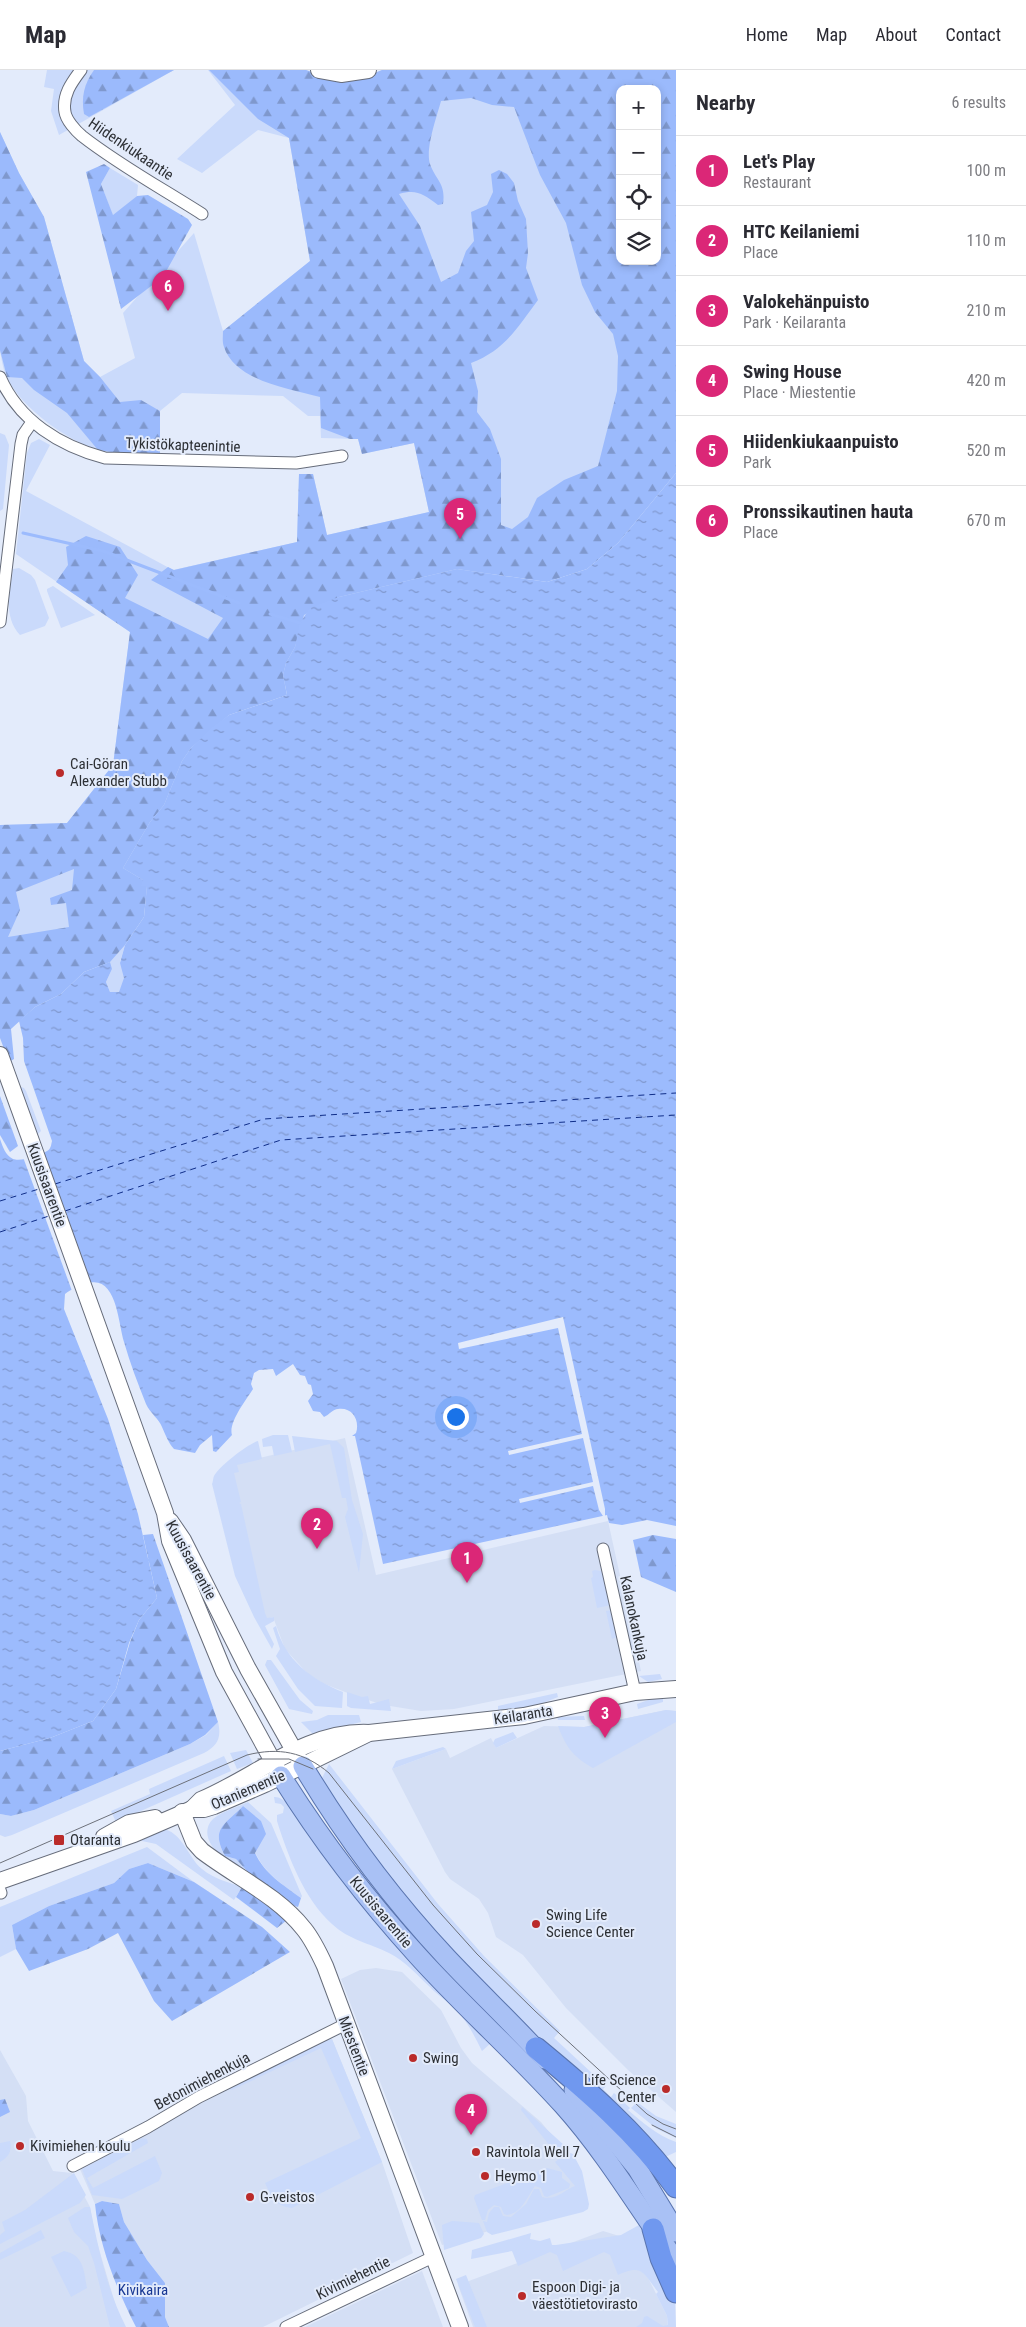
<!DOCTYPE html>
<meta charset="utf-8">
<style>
body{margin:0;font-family:"Roboto Condensed",sans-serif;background:#f7f7f7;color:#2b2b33}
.controls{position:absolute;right:15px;top:15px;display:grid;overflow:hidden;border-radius:10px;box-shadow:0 2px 8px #0003}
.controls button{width:45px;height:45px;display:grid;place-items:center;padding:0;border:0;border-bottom:1px solid #e1e1e2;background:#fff;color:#2b2b33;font:25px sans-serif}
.you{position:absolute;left:455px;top:1346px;width:18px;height:18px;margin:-12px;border:4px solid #fff;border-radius:50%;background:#1a73e8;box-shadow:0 0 0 8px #1a73e833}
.badge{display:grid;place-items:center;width:32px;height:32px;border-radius:50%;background:#db2777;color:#fff;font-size:16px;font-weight:700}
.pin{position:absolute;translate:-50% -41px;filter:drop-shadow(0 1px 2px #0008)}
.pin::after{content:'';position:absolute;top:26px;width:18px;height:15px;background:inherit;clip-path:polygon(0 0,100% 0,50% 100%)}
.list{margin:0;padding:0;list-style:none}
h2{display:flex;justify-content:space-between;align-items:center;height:65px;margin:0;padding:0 20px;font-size:21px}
h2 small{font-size:16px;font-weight:400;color:#7c7c81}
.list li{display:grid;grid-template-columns:32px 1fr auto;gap:15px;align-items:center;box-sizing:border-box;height:70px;padding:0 20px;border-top:1px solid #e1e1e2}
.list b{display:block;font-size:19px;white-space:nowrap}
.list p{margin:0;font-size:16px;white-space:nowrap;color:#7c7c81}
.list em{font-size:16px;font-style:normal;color:#7c7c81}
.icon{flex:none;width:28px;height:28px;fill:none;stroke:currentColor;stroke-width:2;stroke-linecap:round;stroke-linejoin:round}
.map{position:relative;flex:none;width:676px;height:2257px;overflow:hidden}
header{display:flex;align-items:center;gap:30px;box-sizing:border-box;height:70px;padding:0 25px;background:#fff;border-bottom:1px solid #e1e1e2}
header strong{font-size:24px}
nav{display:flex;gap:28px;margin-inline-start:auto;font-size:18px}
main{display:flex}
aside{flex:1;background:#fff}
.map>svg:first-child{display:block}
</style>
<header>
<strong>Map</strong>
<nav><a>Home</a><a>Map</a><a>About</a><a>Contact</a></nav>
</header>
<main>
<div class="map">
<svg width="676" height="2257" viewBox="0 0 676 2257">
<defs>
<pattern id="forest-firs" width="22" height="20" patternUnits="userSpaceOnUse" patternTransform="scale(1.25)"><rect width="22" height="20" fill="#9bbafc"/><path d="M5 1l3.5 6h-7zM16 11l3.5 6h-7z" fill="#7f98cd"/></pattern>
<pattern id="water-ripples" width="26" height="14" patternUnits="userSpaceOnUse" patternTransform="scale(1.25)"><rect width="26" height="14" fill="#9cbbfd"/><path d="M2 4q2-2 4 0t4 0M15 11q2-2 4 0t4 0" fill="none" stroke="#8098ce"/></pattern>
</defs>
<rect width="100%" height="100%" fill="#e3ebfb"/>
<!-- built -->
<g fill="#d4dff5">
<path d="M345 1368 376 1505 608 1451 641 1601 454 1639 421 1641 384 1635 358 1627 322 1613 308 1604 285 1579 273 1547 263 1550 229 1395Z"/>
<path d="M666 1640 676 1641V2042L628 2000 566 1938 523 1885 496 1867 488 1843 479 1829 450 1809 445 1802 392 1699 446 1679 450 1688 491 1668 496 1678 544 1656 584 1657Z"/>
<path d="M376 1898 402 1902 441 1940 461 1978 472 1993 541 2052 567 2084 581 2117 509 2155 442 2175 341 1909 360 1900Z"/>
<path d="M332 1969 382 2092 413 2183 263 2257H169L165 2247V2213L147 2190 124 2152 119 2134 102 2131 95 2134 79 2097 319 1972Z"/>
<path d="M0 1980 26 2026 28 2051 53 2101 72 2103 90 2137 96 2169 117 2240 125 2257H0Z"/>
<path d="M603 2161 629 2169 667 2246 668 2257H473L458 2215Z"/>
<path d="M422 2201 443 2257H305Z"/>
</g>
<!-- green -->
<g fill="#cadafb" fill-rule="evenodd">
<path d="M47 0H174L59 65 51 41 54 19 44 17Z"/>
<path d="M208 0H306L333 10 365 7 382 0H676V403L229 645 125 875 120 892 126 908 119 922H110L106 912 112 899 7 867 0 755 67 753 113 695 130 562 16 484 27 383 31 373 39 369 50 375 26 421 173 500 297 472 299 404H313L327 465 429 442 414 373 362 384 358 369 321 368 320 346H308L283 326 182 323 160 341V384C140 385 119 385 99 380 67 371 22 338 7 308 3 300 2 290 0 282V62L19 103 44 147 84 291 100 307 135 288 123 243 194 163 223 261 310 191 289 68 258 60 202 103 177 89 235 35ZM620 19H657V191H620Z"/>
<path d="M110 98 138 115 137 126 113 146 101 114Z"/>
<path d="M0 363 5 365 9 375 3 439 0 441Z"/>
<path d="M19 498 31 505 35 510 49 548 45 556 20 565C3 546 10 523 13 499Z"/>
<path d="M53 516 95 545 61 558 47 521V519Z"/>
<path d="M18 1016 24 1018 26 1021 41 1061 36 1066Z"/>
<path d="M273 1365H288L292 1382 274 1386 272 1376 263 1377 262 1369Z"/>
<path d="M292 1366 337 1371 344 1378 352 1430 363 1464 359 1503 345 1447 348 1439 346 1428H342L330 1374 295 1382Z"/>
<path d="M258 1371 262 1389 237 1395 239 1402 234 1403 241 1432 239 1433 241 1434 265 1543 267 1548 274 1547V1551L265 1556 274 1574 272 1579 254 1547 235 1506 212 1414C213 1412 213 1408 214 1406 218 1397 249 1373 258 1371Z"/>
<path d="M595 1500 601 1501 604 1505 611 1535 597 1538 591 1508 593 1507 592 1501Z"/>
<path d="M612 1540 617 1564V1567L612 1569 606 1541Z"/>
<path d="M276 1556C285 1590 312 1610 343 1622L342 1638 315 1636 298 1619 276 1586 280 1579 273 1558Z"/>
<path d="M267 1590H271L300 1630 313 1641 312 1644 289 1639 265 1595Z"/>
<path d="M660 1604 662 1609 648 1612 639 1606Z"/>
<path d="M347 1622 362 1627 368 1626 370 1634 389 1629 391 1641 351 1638 347 1636Z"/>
<path d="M557 1623 558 1627 528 1639 498 1642V1636Z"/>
<path d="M663 1625V1632L638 1639 637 1634Z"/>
<path d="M666 1640 676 1641V1652L593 1698C574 1687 566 1678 558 1656L584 1657Z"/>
<path d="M328 1645H359L361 1652 313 1664 301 1652 317 1650Z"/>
<path d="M584 1646 585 1650H558L557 1647Z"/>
<path d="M218 1652C222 1668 217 1676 204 1683L12 1765 5 1767 0 1765V1744L11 1746 34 1740 190 1674 206 1665Z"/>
<path d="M513 1662 517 1668 496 1678 493 1673 495 1669Z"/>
<path d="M443 1677 446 1679 392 1699 396 1691Z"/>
<path d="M246 1680 253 1693 237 1699 230 1683Z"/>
<path d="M224 1686 231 1701 116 1752 111 1741 150 1724 149 1719Z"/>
<path d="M329 1694 438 1834 484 1886 560 1961 554 1968 606 2016 603 2019 611 2027 614 2023 630 2038 628 2040C643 2053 657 2065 676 2072V2082L663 2088C563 1991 459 1899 373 1789 354 1765 338 1736 321 1710Z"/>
<path d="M274 1727C291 1725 323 1779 332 1793 377 1860 435 1915 492 1972L482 1981C475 1967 467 1951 456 1939 448 1931 438 1926 430 1917 417 1905 405 1891 389 1883 369 1873 349 1870 332 1854 304 1829 288 1786 277 1751V1745L283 1743 284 1737 281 1734 275 1733Z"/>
<path d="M248 1732 271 1753 302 1826 301 1828C282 1814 265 1804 255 1782L259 1774 243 1736C225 1755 210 1758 225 1786L236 1789 248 1802C230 1798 193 1769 213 1749 222 1741 238 1737 248 1732Z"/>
<path d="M161 1759C182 1760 188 1788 202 1799 214 1809 228 1812 242 1817L234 1830 156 1774 142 1771 140 1768Z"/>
<path d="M147 1777 194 1812 148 1793 129 1799 114 1813 49 1836 12 1855 16 1879 0 1887V1837Z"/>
<path d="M332 1969 382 2092 292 2138C275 2136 272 2128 265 2113L361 2068 321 1978 232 2020 229 2019 319 1972Z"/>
<path d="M637 2032 656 2046 676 2054V2068L657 2059 631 2038Z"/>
<path d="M522 2037 565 2076 558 2083 555 2082 521 2040Z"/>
<path d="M142 2068 147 2069 148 2073 87 2108 93 2118 155 2086 162 2103 159 2111 122 2129 92 2125 82 2099Z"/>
<path d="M10 2071C12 2081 9 2087 0 2092V2073Z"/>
<path d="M568 2082 573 2084 582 2101 589 2134 588 2139 583 2142 492 2165 487 2162 483 2151 487 2152 489 2143 494 2137H499L503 2146 511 2147 526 2134 534 2119H539L542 2127C556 2131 564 2120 575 2116L555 2092Z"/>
<path d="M547 2098 562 2102V2108L570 2114 569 2118 547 2127 544 2126 541 2118 535 2116C527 2127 522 2143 507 2145L504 2144 501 2137 494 2135 488 2140 485 2150H482L474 2128 475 2125Z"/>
<path d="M74 2103 86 2125 80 2133 0 2174V2165L5 2161 2 2152 25 2140Z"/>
<path d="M85 2137H90C98 2177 107 2220 126 2257H110L94 2193 88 2176 74 2162 68 2148Z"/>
<path d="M452 2151 479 2153 484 2164 481 2168 444 2180 442 2155Z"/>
<path d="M639 2155 675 2232 676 2257H636L642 2253 644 2247 647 2246 663 2256 668 2255 667 2246 656 2224 658 2222C644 2204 643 2193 618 2205L610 2185 604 2182 563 2201 557 2185 550 2182 518 2196 512 2181 471 2189 472 2180 531 2163 530 2169 540 2171 550 2168 552 2175H556L621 2165Z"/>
<path d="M41 2160 45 2168 0 2190V2183Z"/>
<path d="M64 2181C84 2185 84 2201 87 2218L71 2227 51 2187Z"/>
<path d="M466 2205 487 2257H475L456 2209Z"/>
</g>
<!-- forest -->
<g fill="url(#forest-firs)" fill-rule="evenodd">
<path d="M94 0H174L89 47 84 44C81 27 84 14 94 0Z"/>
<path d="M209 0H306L333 10 365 7 382 0H676V403L618 473 587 499 547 512 457 499 339 527 304 545 295 577 286 593 283 605 287 625 229 645 191 678 182 691 164 735 150 752 123 798 143 810 147 816 144 847 125 875 110 892 84 902 61 924 35 937 11 959 14 989 9 992 0 968V755L67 753 113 695 130 562 56 512 68 495 66 477 86 466 120 477 138 505 125 528 208 569 223 548 151 510 168 497 174 500 297 472 299 404H313L327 465 429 442 414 373 362 384 358 369H350L321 358 320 327C290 319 235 311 224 277 222 272 223 266 223 261L310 191 289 68 258 49ZM620 19H657V191H620ZM471 28 492 35 514 37 540 105 566 153 582 215 595 242 613 264 618 286 617 321 598 396 564 410 537 428 528 447 512 459 501 455V389L490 359 477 342 478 321 471 293C505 280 517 258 538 230L526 198 528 183 526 149 518 131 514 113 507 104 499 100 491 104 493 122 487 135 471 142 474 171 466 181 458 203 441 212 420 156 399 124C417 119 423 124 438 135L443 134C446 113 436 111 430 94 425 79 437 46 441 31ZM74 799 72 820 50 828 51 835 66 833 69 857 8 867 20 840 16 822Z"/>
<path d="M0 62 19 103 44 147 84 291 100 307 120 332 141 330 160 341V384L131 385 98 380 67 343 34 320 22 308 7 307 0 280Z"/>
<path d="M104 94 110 98 101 114 113 145 137 126 148 125 188 149 192 155 163 207 121 239 86 102Z"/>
<path d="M0 1026 18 1076 10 1082 0 1065Z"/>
<path d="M153 1464 218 1652 205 1665 190 1674 34 1740 11 1746 0 1744V1681L50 1668 93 1651 116 1619 130 1572 139 1550 157 1528 143 1465Z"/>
<path d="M653 1465 676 1469V1522L641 1507 633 1470Z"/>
<path d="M243 1736 261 1751 266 1764 255 1783C265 1804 282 1814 301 1828L298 1837 292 1835 248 1802 236 1789 225 1786C210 1758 225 1755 243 1736Z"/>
<path d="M148 1793 194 1812 262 1857 290 1882 172 1951 154 1931 118 1863 88 1879 29 1901 16 1879 12 1855 49 1836 114 1813 129 1799Z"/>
<path d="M242 1817 254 1823 287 1850 277 1858 236 1827Z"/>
<path d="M5 2029 10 2042 0 2047V2030Z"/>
<path d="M102 2131 119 2134 124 2152 147 2190 165 2213V2247L169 2257H136C117 2220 99 2176 95 2134Z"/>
</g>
<!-- water -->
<path fill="url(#water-ripples)" d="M676 403V1456L647 1450 622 1455 609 1453 607 1445 383 1494 355 1366H352L356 1363C360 1351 353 1337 338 1339 333 1339 329 1345 324 1347L320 1342 313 1341 308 1331 313 1324 311 1315 308 1314 305 1306 300 1305 293 1294 276 1306 273 1299 259 1300 254 1303 251 1314 253 1319C246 1330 228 1353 232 1365L216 1382 213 1381 212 1365 200 1375 195 1383 174 1379C168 1372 166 1366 162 1357 159 1349 150 1343 146 1334 138 1314 130 1293 124 1272 118 1253 117 1202 85 1214 78 1217 71 1219 65 1224L64 1239 108 1349 138 1444 157 1528 139 1550 129 1573 116 1619 93 1651 50 1668 0 1681V1069C3 1077 5 1085 13 1089 20 1092 40 1086 47 1081 51 1079 51 1075 52 1071L24 991 23 968 19 951 35 937 61 924 84 902 110 892 112 899 106 912 110 922H119L124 908 120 893 125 875 144 847 147 816H141L143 810 123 798 150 752 164 735 182 691 191 678 213 657 229 645 287 625 283 605 286 593 295 577 300 553 310 538 339 527 457 499 547 512 587 499 618 473Z"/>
<!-- pier -->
<g fill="#e3ebfb">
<path d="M42 1081 90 1214 72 1221 23 1087Z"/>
<path d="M563 1247 605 1439V1446H603L599 1440 593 1416 520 1433 519 1429 593 1412 583 1368 509 1385 508 1381 582 1364 558 1258 459 1279 458 1273Z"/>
</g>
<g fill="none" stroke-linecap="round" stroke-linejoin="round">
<!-- stream -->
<g stroke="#9cbbfd" stroke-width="3">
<path d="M23 463 103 481 239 533"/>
<path d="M270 544 300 553"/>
<path d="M149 1490H153"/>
</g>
<!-- ferry -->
<g stroke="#0f2d88" stroke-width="1" stroke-dasharray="6 5" stroke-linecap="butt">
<path d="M55 1114 264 1049 676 1023"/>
<path d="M0 1131 39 1119"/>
<path d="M65 1141 281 1070 676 1045"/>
<path d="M0 1162 49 1146"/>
</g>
<!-- street casing -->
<g stroke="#666c7a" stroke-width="13">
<g id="street">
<path d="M81 0C72 12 62 25 65 42 66 50 76 61 82 66 119 95 163 119 202 144"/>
<path d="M0 307C19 351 60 376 105 388L296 393 342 386"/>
<path d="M0 552 21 374 23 365 32 352"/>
<path d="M603 1479 635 1622"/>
<path d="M0 1820 1 1823"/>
<path d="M73 2096 148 2057 199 2027 346 1954"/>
<path d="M286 2257 433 2187"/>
</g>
</g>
<!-- secondary casing -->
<g stroke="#666c7a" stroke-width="18">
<g id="secondary">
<path d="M319 0 341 4 368 0"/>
<path d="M0 985 165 1443 170 1471 224 1602 281 1706"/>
<path d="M170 1451 183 1470 248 1599 300 1691"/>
<path d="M192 1739 201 1730C256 1707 307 1660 369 1663L524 1646 635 1622 676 1619"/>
<path d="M182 1742 194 1772 202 1781C236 1807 277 1825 304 1859 313 1870 319 1883 325 1896L460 2257"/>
<path d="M104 1767 129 1753 155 1748"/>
<path d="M0 1811 134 1764 192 1739H204L214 1736 265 1714 367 1664"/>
</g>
</g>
<!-- primary casing -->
<g stroke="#5974ae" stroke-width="21">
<g id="primary">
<path d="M303 1696C344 1765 392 1829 447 1888 479 1922 513 1954 545 1989"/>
<path d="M281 1706C321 1770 367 1830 418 1886 465 1938 517 1984 563 2035 606 2083 639 2139 676 2191"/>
<path d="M574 2020 637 2098 676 2162"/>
</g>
</g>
<!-- highway casing -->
<g stroke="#5974ae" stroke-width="23">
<g id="highway">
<path d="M536 1978C587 2020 637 2063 676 2117"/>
<path d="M653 2159 661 2188 676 2222"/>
</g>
</g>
<!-- street -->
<use href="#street" stroke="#fff" stroke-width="11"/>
<!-- secondary -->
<use href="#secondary" stroke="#fff" stroke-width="16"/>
<!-- primary -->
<use href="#primary" stroke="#a9c1f5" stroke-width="19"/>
<!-- highway -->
<use href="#highway" stroke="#7098ef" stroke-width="21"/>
<!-- tram -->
<g stroke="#6d717a" stroke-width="1">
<path d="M258 1689H289L313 1699"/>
<path d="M0 1793 247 1685C279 1677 304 1682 329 1703L433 1835 477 1884 535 1941 647 2044 663 2054 676 2059"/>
<path d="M652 2055 676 2067"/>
</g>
</g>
<!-- markers -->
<g fill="#ba2b2a" stroke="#e3ebfb" stroke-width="2">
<circle cx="60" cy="703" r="5"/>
<rect x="53" y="1764" width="12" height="12" rx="2.5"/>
<circle cx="536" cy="1854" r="5"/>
<circle cx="413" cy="1988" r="5"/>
<circle cx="666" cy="2019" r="5"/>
<circle cx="20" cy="2076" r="5"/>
<circle cx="476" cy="2082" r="5"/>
<circle cx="485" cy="2106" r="5"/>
<circle cx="250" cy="2127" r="5"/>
<circle cx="522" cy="2226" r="5"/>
</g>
<g text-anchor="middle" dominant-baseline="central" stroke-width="4" stroke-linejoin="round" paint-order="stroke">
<!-- street labels -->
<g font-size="15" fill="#2d3035" stroke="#e3ebfb">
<text transform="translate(131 79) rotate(34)">Hiidenkiukaantie</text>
<text transform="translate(183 375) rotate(2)">Tykistökapteenintie</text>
<text transform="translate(47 1115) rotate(70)">Kuusisaarentie</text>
<text transform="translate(191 1490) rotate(61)">Kuusisaarentie</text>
<text transform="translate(634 1548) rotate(78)">Kalanokankuja</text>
<text transform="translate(523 1645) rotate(-9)">Keilaranta</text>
<text transform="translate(248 1720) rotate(-23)">Otaniementie</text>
<text transform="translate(381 1842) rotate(50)">Kuusisaarentie</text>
<text transform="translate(354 1976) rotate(69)">Miestentie</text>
<text transform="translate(202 2011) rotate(-28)">Betonimiehenkuja</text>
<text transform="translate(353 2208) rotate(-26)">Kivimiehentie</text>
</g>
<!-- poi labels -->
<g font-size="15" fill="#2d3035" stroke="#e3ebfb" text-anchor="start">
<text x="70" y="694">Cai-Göran<tspan x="70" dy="17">Alexander Stubb</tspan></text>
<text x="70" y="1770">Otaranta</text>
<text x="546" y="1845">Swing Life<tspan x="546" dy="17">Science Center</tspan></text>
<text x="423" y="1988">Swing</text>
<text x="656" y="2010" text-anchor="end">Life Science<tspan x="656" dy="17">Center</tspan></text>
<text x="30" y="2076">Kivimiehen koulu</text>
<text x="486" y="2082">Ravintola Well 7</text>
<text x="495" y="2106">Heymo 1</text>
<text x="260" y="2127">G-veistos</text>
<text x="532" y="2217">Espoon Digi- ja<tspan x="532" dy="17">väestötietovirasto</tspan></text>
</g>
<!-- park labels -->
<g font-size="15" fill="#183894" stroke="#e3ebfb">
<text x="143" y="2220">Kivikaira</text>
</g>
</g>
</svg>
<div class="controls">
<button>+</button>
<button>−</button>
<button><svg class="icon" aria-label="locate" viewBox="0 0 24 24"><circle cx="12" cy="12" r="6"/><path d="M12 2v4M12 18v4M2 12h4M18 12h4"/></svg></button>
<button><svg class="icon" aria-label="layers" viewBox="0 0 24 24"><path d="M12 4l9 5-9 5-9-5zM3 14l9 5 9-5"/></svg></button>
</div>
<div class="you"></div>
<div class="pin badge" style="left:467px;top:1513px">1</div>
<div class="pin badge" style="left:317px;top:1479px">2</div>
<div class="pin badge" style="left:605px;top:1668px">3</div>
<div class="pin badge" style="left:471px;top:2065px">4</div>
<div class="pin badge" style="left:460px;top:469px">5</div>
<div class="pin badge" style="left:168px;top:241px">6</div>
</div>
<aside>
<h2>Nearby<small>6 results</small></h2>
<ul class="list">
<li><span class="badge">1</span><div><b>Let's Play</b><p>Restaurant</p></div><em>100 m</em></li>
<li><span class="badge">2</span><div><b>HTC Keilaniemi</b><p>Place</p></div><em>110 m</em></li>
<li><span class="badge">3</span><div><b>Valokehänpuisto</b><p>Park · Keilaranta</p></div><em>210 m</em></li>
<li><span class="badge">4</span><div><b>Swing House</b><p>Place · Miestentie</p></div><em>420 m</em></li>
<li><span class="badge">5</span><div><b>Hiidenkiukaanpuisto</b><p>Park</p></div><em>520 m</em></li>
<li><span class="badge">6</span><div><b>Pronssikautinen hauta</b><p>Place</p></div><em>670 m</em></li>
</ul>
</aside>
</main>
